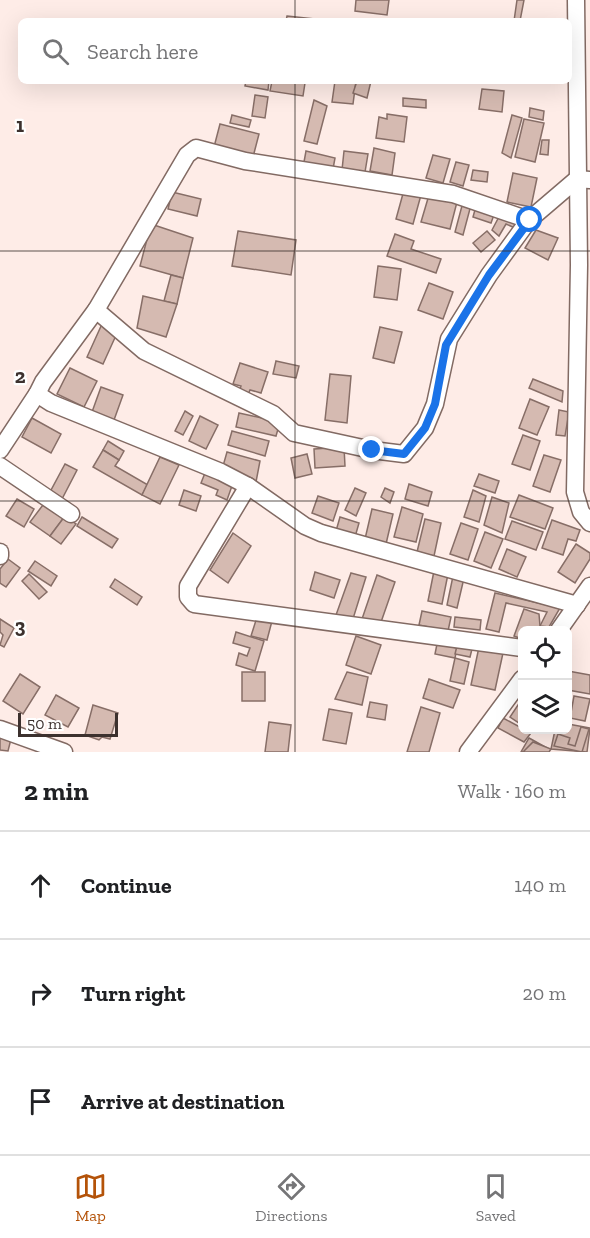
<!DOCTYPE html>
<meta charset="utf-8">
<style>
body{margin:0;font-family:"Zilla Slab",serif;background:#f2f2f2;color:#202124}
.controls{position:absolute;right:18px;bottom:18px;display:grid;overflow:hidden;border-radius:9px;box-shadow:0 6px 24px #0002}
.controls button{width:54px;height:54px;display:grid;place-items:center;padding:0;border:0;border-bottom:2px solid #e0e0e0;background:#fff;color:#202124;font:30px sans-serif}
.scale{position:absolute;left:18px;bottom:15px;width:100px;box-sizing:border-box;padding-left:6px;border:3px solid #3c312e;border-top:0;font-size:16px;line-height:21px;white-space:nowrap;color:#3c312e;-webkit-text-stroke:4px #fff;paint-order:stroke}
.stop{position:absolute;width:18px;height:18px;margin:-14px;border:4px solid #1a73e8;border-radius:50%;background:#fff}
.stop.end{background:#1a73e8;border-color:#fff;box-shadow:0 2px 6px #0008}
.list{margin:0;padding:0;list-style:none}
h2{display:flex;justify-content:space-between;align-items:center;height:78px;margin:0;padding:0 24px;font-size:26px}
h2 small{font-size:20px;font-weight:400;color:#757577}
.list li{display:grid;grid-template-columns:39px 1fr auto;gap:18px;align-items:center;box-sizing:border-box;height:108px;padding:0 24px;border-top:2px solid #e0e0e0}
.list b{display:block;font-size:22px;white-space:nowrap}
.list em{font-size:20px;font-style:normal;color:#757577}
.icon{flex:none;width:33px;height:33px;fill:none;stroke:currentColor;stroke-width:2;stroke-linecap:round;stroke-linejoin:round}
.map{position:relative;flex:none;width:590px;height:752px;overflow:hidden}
.search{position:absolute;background:#fff;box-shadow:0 6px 24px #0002;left:18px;right:18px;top:18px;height:66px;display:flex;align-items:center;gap:15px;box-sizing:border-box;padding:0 21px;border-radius:9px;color:#757577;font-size:22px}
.sheet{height:402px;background:#fff}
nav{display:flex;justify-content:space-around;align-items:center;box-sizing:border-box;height:84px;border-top:2px solid #e0e0e0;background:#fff;font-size:16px;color:#757577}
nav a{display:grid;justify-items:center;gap:3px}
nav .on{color:#b45309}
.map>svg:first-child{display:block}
</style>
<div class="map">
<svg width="590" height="752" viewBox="0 0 590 752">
<rect width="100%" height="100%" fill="#feece7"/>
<!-- building -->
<g fill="#d5bab1" stroke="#876e67" stroke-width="1.5">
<path d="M356 0H389L387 15 355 11Z"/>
<path d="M517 0H524L520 21H514Z"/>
<path d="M287 16 334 21H286Z"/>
<path d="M246 81H269L268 90 245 86Z"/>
<path d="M272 81 305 83 303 96 270 91Z"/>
<path d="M335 81H356L353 104 332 102Z"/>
<path d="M357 81H371L367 98 353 93Z"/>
<path d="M482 89 504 91 502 112 479 109Z"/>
<path d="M255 95 268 97 265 118 252 116Z"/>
<path d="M403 98 426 100V108L403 106Z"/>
<path d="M314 100 327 106 317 144 304 141Z"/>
<path d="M530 108 544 111 543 120 529 117Z"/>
<path d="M387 114 407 117 404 142 376 138 379 117 387 119Z"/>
<path d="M232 115 251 120 249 127 230 123Z"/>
<path d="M512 115 522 118 511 158 502 153Z"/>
<path d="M524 119 544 123 535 162 515 157Z"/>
<path d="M220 124 259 134 253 157 214 147Z"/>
<path d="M542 140H549L548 155 540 154Z"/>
<path d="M374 148 395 153 392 175 370 171Z"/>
<path d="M306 151 335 158 333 169 304 162Z"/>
<path d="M344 151 368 154 365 172 342 170Z"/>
<path d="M433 155 450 159 443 183 426 178Z"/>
<path d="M456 162 469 165 463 186 450 182Z"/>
<path d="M473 170 488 172 487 182 471 180Z"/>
<path d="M513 173 537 178 531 207 507 202Z"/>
<path d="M404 190 421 195 413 224 396 219Z"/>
<path d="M172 192 201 199 197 216 168 209Z"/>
<path d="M429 195 457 202 450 229 421 222Z"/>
<path d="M463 202 471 205 463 235 455 232Z"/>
<path d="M476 206 495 212 491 223 473 217Z"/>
<path d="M501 213 519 222 515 228 506 224 499 236 492 230Z"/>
<path d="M151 224 193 238 183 278 140 266Z"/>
<path d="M536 230 558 238 548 260 525 248Z"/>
<path d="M238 231 296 240 291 275 232 266Z"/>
<path d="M487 231 495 240 481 252 473 243Z"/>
<path d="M395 234 414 241 411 249 441 259 436 273 387 256Z"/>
<path d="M378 266 401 269 397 300 374 297Z"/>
<path d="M171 275 183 278 177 304 164 301Z"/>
<path d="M429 283 453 292 443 319 418 310Z"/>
<path d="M143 296 177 304 166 337 137 328Z"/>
<path d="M102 324 118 331 103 364 87 357Z"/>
<path d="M380 327 402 332 394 363 373 358Z"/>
<path d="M276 361 299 366 296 378 273 374Z"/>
<path d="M240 363 268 372 261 393 250 390 248 395 239 392 241 386 233 384Z"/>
<path d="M70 368 97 381 84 407 57 394Z"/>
<path d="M330 374 351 376 347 423 325 420Z"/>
<path d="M533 379 563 391 562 402 529 388Z"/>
<path d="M101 387 123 395 114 420 92 412Z"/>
<path d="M530 399 549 407 537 435 519 428Z"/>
<path d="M559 410 569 412 565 436 556 435Z"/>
<path d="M185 411 193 416 183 435 175 431Z"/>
<path d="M239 413 280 422 276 436 236 427Z"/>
<path d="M200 416 218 425 206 449 189 441Z"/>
<path d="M32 418 61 434 51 453 22 437Z"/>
<path d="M232 431 269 441 265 456 228 445Z"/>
<path d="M523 435 540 441 530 470 512 464Z"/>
<path d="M108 441 124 451 119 460 103 450Z"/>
<path d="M344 447 345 466 315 468 314 449Z"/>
<path d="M103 450 119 460 115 466 148 485 142 495 93 467Z"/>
<path d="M227 452 260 461 256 482 223 466Z"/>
<path d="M307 454 312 474 295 478 291 458Z"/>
<path d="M544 455 561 460 550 492 533 486Z"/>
<path d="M160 457 179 465 160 504 142 495Z"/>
<path d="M65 464 77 470 62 499 50 492Z"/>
<path d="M205 473 233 483 227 500 216 495 218 490 201 483Z"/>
<path d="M479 474 499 481 495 493 474 486Z"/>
<path d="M409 484 432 492 428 506 405 499Z"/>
<path d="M355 488 366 493 356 516 345 510Z"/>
<path d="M385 488 394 492 390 503 381 497Z"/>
<path d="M184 490 201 496 196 511 179 505Z"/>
<path d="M473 490 486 496 479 522 464 517Z"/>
<path d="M519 495 553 508 545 529 510 517Z"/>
<path d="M318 496 339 503 333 521 312 513Z"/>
<path d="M492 497 509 503 502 533 484 525Z"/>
<path d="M17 499 34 509 24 527 6 516Z"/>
<path d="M46 501 65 516 50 536 30 522Z"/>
<path d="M402 507 423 514 416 542 394 537Z"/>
<path d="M372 509 393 514 386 544 365 539Z"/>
<path d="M65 516 76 524 61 544 50 536Z"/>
<path d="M82 517 118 539 112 548 77 526Z"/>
<path d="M340 517 359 523 355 537 336 531Z"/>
<path d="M425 519 441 523 434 556 417 552Z"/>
<path d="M552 520 580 530 576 541 568 539 563 555 542 548Z"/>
<path d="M512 521 543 532 536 550 505 539Z"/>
<path d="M461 523 478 529 468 560 450 554Z"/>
<path d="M485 532 503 539 491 568 474 561Z"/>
<path d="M233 533 251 546 228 583 210 570Z"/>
<path d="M576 544 590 553V559L575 583 558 572Z"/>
<path d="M507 549 526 557 517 577 499 569Z"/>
<path d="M8 559 20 568 6 587 0 583V569Z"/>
<path d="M35 561 57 576 51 586 28 571Z"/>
<path d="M434 571 448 574 442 604 428 601Z"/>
<path d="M315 572 340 580 334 598 310 590Z"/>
<path d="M351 573 366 577 352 622 336 615Z"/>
<path d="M29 574 47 592 39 599 22 581Z"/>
<path d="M377 575 395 582 380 625 362 619Z"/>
<path d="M453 576 464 578 457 608 447 605Z"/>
<path d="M115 579 142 597 137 605 110 587Z"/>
<path d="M495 593 560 608 549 627 540 626 547 612 506 603 499 632 486 629Z"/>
<path d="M524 609 539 614 540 626 537 630H522V639L514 636Z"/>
<path d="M422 611 451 617 448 631 419 625Z"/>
<path d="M257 617 272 621 267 640 251 636Z"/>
<path d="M455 617 481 620 480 630 454 627Z"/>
<path d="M0 619 14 628 4 647 0 645 3 635 0 632Z"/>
<path d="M236 632 264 641 255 671 236 665 239 653 247 656 250 648 233 643Z"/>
<path d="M356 636 381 645 371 674 346 665Z"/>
<path d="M437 644 457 648 455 658 435 654Z"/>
<path d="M457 646 472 649 470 657 455 654Z"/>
<path d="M479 647 503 653 495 690 471 685Z"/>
<path d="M455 658 469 662 464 684 450 681Z"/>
<path d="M568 671 590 675V694L568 690Z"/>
<rect x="242" y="672" width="23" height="29"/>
<path d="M347 672 368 677 362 705 335 699Z"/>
<path d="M20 674 40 687 23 714 3 701Z"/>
<path d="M429 679 460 690 453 708 423 698Z"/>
<path d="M56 695 79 708 68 727 45 715Z"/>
<path d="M574 696 590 699 585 721 570 718Z"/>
<path d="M370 702 387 705 385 720 367 717Z"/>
<path d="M520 702 522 703V725L510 717Z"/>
<path d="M93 705 118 713 110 739 102 737 99 740 85 735Z"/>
<path d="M421 707 440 713 429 752H407Z"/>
<path d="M329 709 352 713 346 744 323 740Z"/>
<path d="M503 718 531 733 524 742 498 728Z"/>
<path d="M269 722 291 725 288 752H265Z"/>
<path d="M568 724 590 728 587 752 551 749 555 730H568Z"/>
<path d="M581 727 589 729 582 752 554 746 558 734 570 738 568 744 575 746Z"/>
<path d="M0 737 11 739 8 751 0 750Z"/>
<path d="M529 738 549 749 547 752H521Z"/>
<path d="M533 742 551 749 549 752H523Z"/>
</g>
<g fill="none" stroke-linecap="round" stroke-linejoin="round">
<!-- minor casing -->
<g stroke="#826a63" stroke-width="19">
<g id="minor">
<path d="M576 0 579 265 575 492 581 512 590 523"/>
<path d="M96 310 144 351 273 414 294 433 372 450 404 454 425 428 435 404 449 339 489 275 529 220 577 179 590 180"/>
<path d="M37 394 51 403 221 472 248 486 305 526 321 533 577 605"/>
<path d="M0 450 37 394 43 382 96 310 187 155 196 148 245 161 453 194 529 220"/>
<path d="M0 466 71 514"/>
<path d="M248 486 188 586V597L194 604 522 648"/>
<path d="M0 552V556"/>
<path d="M559 630 590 586"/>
<path d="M0 729 64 752"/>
<path d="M468 752 522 679"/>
</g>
</g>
<!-- minor -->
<use href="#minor" stroke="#fff" stroke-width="16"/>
</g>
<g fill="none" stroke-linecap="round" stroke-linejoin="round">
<!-- route -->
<path stroke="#1a73e8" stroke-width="8" d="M372 450 404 454 425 428 435 404 446 345 489 275 530 220"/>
</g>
<!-- grid -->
<path fill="none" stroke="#3c312e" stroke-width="1.5" stroke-opacity="0.55" d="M295 0V21M295 81V752M0 251H590M0 501H590"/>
<g font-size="20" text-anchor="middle" font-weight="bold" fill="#3c312e" stroke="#fff" stroke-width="4.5" stroke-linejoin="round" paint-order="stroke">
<text x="20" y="132">1</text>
<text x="20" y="383">2</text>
<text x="20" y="633">3</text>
</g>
</svg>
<div class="controls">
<button><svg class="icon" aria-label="locate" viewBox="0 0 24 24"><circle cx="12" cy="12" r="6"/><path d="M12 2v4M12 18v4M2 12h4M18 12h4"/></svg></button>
<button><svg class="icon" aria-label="layers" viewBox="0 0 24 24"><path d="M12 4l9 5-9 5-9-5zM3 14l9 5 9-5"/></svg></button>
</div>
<div class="scale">50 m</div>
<div class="stop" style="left:530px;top:220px"></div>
<div class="stop end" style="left:372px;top:450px"></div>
<div class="search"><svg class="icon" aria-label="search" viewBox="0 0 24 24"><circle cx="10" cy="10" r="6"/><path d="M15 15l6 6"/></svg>Search here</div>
</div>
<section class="sheet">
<h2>2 min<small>Walk · 160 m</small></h2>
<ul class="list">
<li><svg class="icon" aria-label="ahead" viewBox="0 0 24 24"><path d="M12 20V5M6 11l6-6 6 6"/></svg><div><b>Continue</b></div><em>140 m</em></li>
<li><svg class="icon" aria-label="right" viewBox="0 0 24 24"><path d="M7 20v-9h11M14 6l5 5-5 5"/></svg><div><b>Turn right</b></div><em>20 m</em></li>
<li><svg class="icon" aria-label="arrive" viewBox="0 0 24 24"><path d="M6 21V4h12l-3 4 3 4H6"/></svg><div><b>Arrive at destination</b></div></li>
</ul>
</section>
<nav>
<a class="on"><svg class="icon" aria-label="map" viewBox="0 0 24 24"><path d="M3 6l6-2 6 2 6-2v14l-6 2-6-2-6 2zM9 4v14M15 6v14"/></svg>Map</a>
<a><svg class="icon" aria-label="directions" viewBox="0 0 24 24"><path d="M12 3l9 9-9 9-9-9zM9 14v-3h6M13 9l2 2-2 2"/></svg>Directions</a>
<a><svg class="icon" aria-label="saved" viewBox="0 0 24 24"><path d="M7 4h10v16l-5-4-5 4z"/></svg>Saved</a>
</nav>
